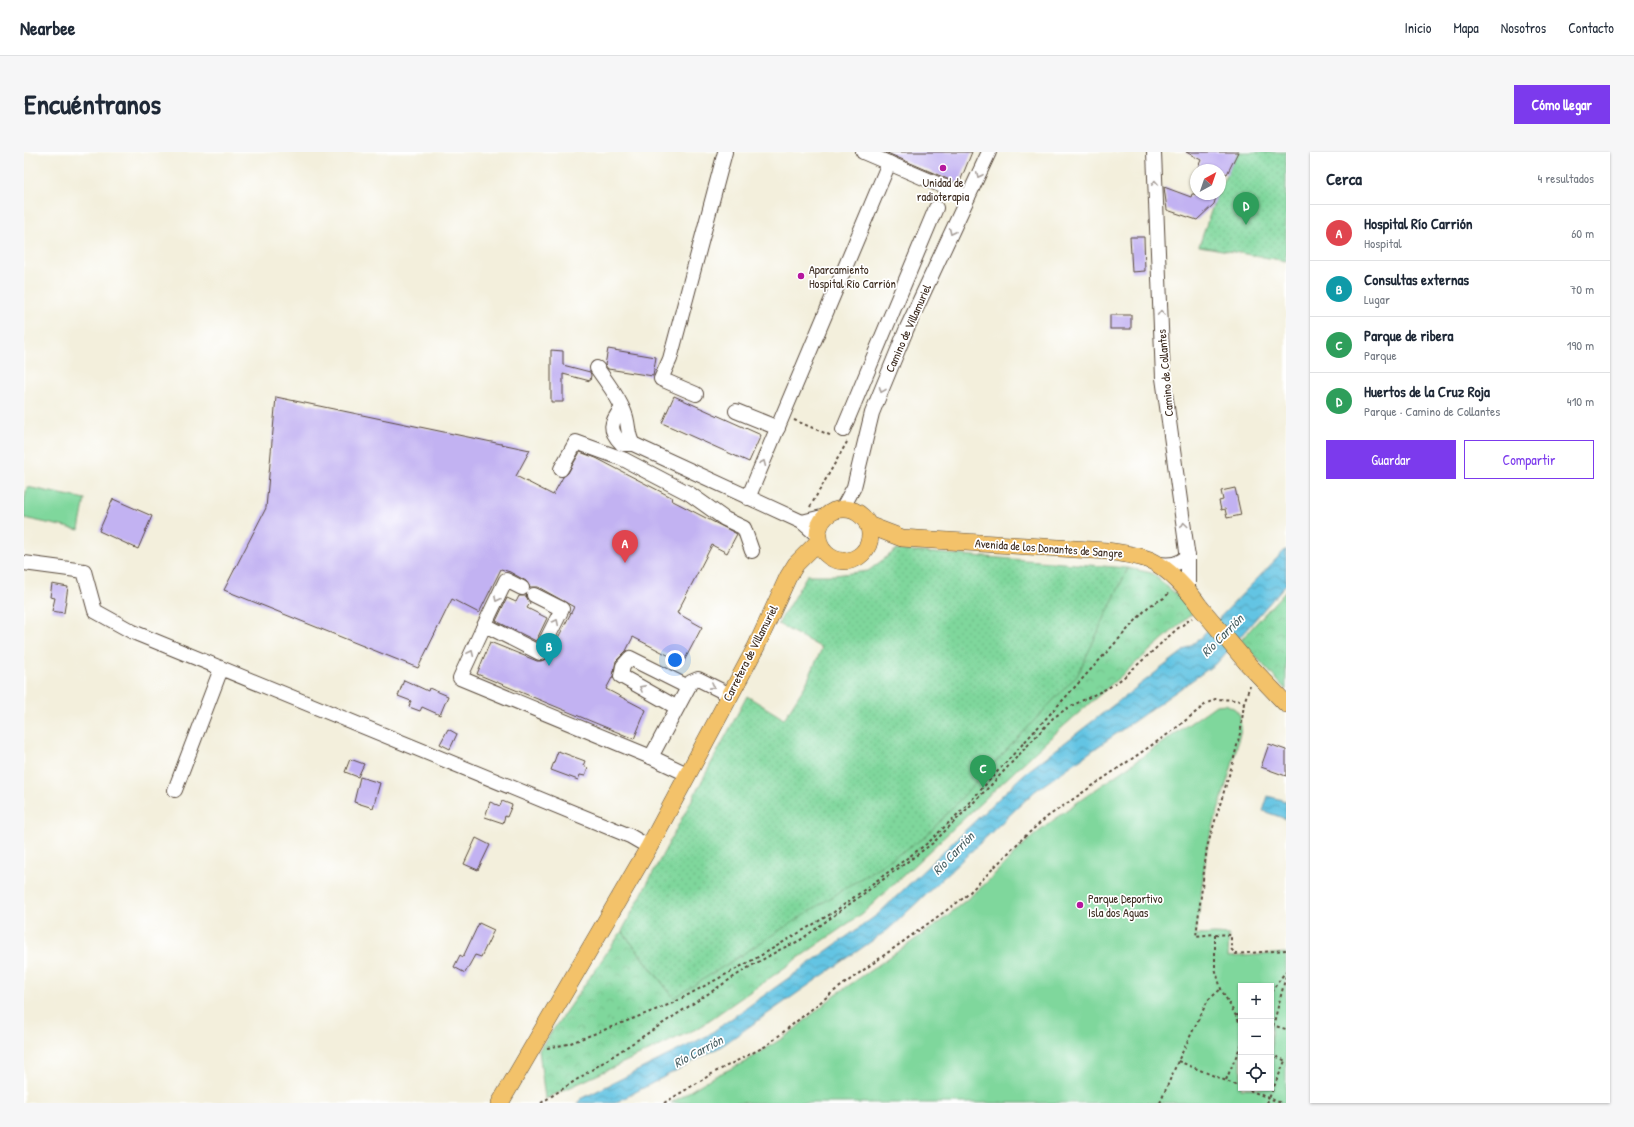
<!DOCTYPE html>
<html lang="es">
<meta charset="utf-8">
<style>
body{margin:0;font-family:"Patrick Hand",sans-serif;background:#f6f6f7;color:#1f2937}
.controls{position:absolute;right:12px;bottom:12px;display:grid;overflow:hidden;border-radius:0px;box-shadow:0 1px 3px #0004}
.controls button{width:36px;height:36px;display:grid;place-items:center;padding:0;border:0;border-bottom:1px solid #e0e1e3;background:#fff;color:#1f2937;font:20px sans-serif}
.compass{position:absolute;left:1166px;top:12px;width:36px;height:36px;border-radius:50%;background:#fff;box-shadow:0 1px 3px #0004;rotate:40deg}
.you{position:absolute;left:651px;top:508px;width:14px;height:14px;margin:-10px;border:3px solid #fff;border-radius:50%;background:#1a73e8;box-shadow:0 0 0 6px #1a73e833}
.badge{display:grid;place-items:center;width:26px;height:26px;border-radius:50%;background:#7c3aed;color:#fff;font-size:13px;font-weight:700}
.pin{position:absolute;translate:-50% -33px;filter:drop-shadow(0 1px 2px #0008)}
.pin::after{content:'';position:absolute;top:21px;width:14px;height:12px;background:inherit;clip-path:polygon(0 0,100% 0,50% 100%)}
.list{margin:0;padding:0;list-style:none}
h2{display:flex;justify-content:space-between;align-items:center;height:52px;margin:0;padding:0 16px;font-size:17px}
h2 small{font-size:13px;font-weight:400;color:#747a83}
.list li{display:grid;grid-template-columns:26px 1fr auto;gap:12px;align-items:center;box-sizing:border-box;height:56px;padding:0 16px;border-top:1px solid #e0e1e3}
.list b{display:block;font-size:15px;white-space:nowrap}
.list p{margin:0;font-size:13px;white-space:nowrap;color:#747a83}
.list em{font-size:13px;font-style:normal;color:#747a83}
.actions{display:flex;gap:8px;padding:12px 16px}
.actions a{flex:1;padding:9px 0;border:1px solid #7c3aed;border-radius:0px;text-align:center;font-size:14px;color:#7c3aed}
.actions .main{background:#7c3aed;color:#fff}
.icon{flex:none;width:22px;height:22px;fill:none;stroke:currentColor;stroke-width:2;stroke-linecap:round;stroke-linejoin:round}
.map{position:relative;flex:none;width:1262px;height:951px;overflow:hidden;border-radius:0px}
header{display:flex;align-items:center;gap:24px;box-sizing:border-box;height:56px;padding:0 20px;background:#fff;border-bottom:1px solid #e0e1e3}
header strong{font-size:19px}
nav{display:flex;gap:22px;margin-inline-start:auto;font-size:14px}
.intro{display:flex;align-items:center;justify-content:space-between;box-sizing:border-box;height:96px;padding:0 24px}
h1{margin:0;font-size:28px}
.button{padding:10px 18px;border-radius:0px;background:#7c3aed;color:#fff;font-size:14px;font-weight:700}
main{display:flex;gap:24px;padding:0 24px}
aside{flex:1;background:#fff;border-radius:0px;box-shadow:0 1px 3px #0004}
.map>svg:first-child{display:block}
</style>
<header>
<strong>Nearbee</strong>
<nav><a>Inicio</a><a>Mapa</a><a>Nosotros</a><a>Contacto</a></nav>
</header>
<div class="intro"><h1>Encuéntranos</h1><a class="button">Cómo llegar</a></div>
<main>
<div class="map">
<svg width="1262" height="951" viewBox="0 0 1262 951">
<defs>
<pattern id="park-crowns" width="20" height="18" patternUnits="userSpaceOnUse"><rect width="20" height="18" fill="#7fd79c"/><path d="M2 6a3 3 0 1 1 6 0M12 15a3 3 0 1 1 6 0" fill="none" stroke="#6fb986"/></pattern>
<pattern id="garden-dots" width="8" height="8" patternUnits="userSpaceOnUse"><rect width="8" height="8" fill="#7fd79c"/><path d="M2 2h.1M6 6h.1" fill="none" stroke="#6fb986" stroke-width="1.8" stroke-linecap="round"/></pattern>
<pattern id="water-waves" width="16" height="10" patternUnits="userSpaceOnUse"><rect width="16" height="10" fill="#64c4e3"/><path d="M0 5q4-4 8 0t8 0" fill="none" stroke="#549fb7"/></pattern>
</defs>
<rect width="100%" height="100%" fill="#fff"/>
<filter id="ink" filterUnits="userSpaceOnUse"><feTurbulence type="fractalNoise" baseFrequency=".025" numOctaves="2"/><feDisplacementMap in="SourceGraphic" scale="8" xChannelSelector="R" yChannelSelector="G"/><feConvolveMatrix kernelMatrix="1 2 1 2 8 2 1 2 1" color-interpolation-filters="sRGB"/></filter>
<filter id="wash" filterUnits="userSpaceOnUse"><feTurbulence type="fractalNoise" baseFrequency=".012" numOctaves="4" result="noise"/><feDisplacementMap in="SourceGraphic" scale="16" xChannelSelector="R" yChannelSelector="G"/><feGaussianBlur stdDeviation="0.9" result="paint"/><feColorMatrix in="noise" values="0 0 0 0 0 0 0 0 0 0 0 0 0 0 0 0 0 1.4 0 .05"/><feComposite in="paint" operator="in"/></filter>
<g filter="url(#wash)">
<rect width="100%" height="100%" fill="#f3efdc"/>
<!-- park -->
<g fill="url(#park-crowns)" stroke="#5d805d">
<path d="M1104 416 1128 421 1171 459 1025 587 839 761 674 876 521 947 515 898 598 779 650 846 1053 522Z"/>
<path d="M1262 438V538L1217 488Z"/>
</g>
<!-- garden -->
<g fill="url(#garden-dots)" stroke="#5d805d">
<path d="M1214 0H1262V109L1175 94 1193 42H1196V35Z"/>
<path d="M872 398 1104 416 1054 522 900 686 650 846 598 779 723 544 760 567 782 532 798 496 754 472 783 423H811L844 419Z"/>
</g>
<!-- pitch -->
<g fill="#7fd79c" stroke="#5d805d" fill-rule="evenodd">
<path d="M3 335 61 347 55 378 0 366V350Z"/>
<path d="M1202 552 1211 557 1216 563 1217 577 1209 610 1183 695 1172 783 1191 782 1205 783 1204 805 1262 801V951H647L687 926 721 910 765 882 811 843 912 773 960 733 1002 690 1041 659 1192 553ZM1217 834H1247V936H1217Z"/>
</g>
<!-- water -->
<g fill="url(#water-waves)" stroke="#507780">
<path d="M1262 397V432L1194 510 1011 639 865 777 696 895 591 951H553L557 947 683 884 853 763 999 623 1175 487Z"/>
<path d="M1244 644 1261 649 1262 648V667L1239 659Z"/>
</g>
<g id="blocks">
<!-- building -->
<g fill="#c2b2f2">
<path d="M861 0H948L935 32Z"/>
<path d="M1162 0H1214L1203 22 1196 20V18H1187L1174 15 1177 8Z"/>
<path d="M1140 35 1167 45 1168 42H1193L1190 52 1173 68 1143 58Z"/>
<path d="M1106 85H1120L1121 119 1108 120Z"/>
<rect x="1086" y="163" width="21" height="14"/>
<path d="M584 197 632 205 629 224 584 217 581 213Z"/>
<path d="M527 198 539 199V213L566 220 567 223 566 229 539 222V250H527Z"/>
<path d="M650 244 737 283 725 310 638 271Z"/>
<path d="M252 245 506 298 492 324 529 343 539 325 544 321 556 300 572 306 649 346 647 348 713 382 703 401 688 393 653 461 678 475 659 511 609 485 602 499 592 509 589 524 582 537 622 558 610 587 453 522 466 490 513 509H517L523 507 550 455 514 435H506L502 429 486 420 477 417 455 461 428 447 394 516 200 438 242 356Z"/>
<path d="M1211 336 1217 363 1203 366 1201 357 1197 358 1195 349 1199 348 1197 339Z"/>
<path d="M89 347 128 364 114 397 75 379Z"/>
<path d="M28 432 44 435 40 461 28 459 31 446 26 445Z"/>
<path d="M495 444H502L506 451 503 456 523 466 512 489 472 469 483 446 492 450Z"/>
<path d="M380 528 404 539 405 536 424 544 416 563 398 555 396 559 385 555 387 549 374 544Z"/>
<path d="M424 577 433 582 426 597 416 592Z"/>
<path d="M1245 592 1262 598V624L1237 615Z"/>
<path d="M534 599 561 609 559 614 564 616 561 624 556 623 554 628 527 618Z"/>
<path d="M326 607 340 612 334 625 321 620Z"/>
<path d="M336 625 356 631 349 656 330 650Z"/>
<path d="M478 649 488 653 483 665 481 664 479 671 461 665 466 650 476 654Z"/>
<path d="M452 686 466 693 454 718 440 712Z"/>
<path d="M455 771 470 778 457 805 451 803 441 821 430 815 436 803 439 805Z"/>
</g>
</g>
</g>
<g filter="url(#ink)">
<use href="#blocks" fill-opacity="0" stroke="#57483a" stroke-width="1"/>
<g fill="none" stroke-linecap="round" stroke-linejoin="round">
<!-- minor casing -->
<g stroke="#57483a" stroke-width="16">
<g id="minor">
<path d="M839 0 944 45"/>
<path d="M1130 0 1139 226 1164 406V440"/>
<path d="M573 216C583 231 595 245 601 262 605 272 603 283 609 292L778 370 793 383"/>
<path d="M672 242 637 227 646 207 701 0"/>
<path d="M598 256C586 271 584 278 598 292H609"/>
<path d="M712 259 754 276"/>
<path d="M819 278 912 56"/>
<path d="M537 317 552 290 599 307 666 342 701 367 720 376 728 399"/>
<path d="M724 346 865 11"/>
<path d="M818 357 830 335 848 261 883 176 965 0"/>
<path d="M778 370 802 364"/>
<path d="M0 411 60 419 71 459 109 480 606 684 625 695"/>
<path d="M1134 412C1147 413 1154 413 1164 404"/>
<path d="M498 436 482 428 459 476H467L516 501 538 457 510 443"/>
<path d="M459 476 436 526 627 605 663 622"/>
<path d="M652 555 597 524 599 514 606 506 664 535"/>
<path d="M627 605 667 530 674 527 706 543"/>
<path d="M151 638 197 517"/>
</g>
</g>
<!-- major casing -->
<g stroke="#57483a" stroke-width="18">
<g id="major">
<circle cx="820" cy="383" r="26"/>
<path d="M844 373 878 386 1083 399C1098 401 1112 403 1126 408 1144 416 1165 439 1176 455"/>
<path d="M1223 511 1262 552"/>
<path d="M476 951 625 695 732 495 764 425 772 412 794 390"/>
</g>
</g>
<!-- path -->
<g stroke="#57483a" stroke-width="2" stroke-dasharray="3 3" stroke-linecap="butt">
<path d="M770 268 808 284"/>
<path d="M786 355 823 290"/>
<path d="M1220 551 1217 577 1209 610 1183 695 1172 784 1191 782 1207 783V797L1212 802 1262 798"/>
<path d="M1191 782V816L1197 837 1217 873"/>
<path d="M1247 840 1262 819"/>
<path d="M1212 863 1217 864"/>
<path d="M1247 873 1262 877"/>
<path d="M1249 874 1262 824"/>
<path d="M523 896 544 892 649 851 736 804 810 760 905 690 941 655 1125 454 1140 446 1146 440"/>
<path d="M1247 902 1262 909"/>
<path d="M1154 909 1217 935"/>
<path d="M1202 928 1217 893"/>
<path d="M1220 936 1257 951"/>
<path d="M517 951 722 817 757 797 775 789 909 691 967 633 1029 566 1045 555 1084 536 1099 526 1153 477 1168 466"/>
<path d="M640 951 691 920 742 894 809 840 941 745 999 686 1023 665 1147 580 1182 552 1191 547 1213 548 1220 551 1226 533"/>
<path d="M1136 951 1154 909 1184 848 1197 837"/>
<path d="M1243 951 1261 909"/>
</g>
<!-- minor -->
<use href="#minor" stroke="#fff" stroke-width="14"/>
<!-- major -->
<use href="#major" stroke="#f3c26a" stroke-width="17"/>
<!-- major-bridge casing -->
<g stroke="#57483a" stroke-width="18" stroke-linecap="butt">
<path id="major-bridge" d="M1176 455 1223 511"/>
</g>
<!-- major-bridge -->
<use href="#major-bridge" stroke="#f3c26a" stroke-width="17"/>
</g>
<!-- one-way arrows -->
<defs><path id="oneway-chevron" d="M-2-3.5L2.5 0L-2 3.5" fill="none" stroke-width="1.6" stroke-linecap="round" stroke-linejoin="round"/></defs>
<g stroke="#a79f9a">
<use href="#oneway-chevron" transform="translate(955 23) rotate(115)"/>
<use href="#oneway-chevron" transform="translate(1131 31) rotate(-93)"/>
<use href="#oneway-chevron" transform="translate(928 80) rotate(115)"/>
<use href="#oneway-chevron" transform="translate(1137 161) rotate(-92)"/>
<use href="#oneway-chevron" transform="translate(858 238) rotate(112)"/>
<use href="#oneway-chevron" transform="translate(739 311) rotate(-67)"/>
<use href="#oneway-chevron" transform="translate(1160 373) rotate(-98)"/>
<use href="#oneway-chevron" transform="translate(473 447) rotate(116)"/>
<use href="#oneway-chevron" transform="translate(532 470) rotate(-64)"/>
<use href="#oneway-chevron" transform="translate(447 501) rotate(-65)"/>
<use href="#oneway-chevron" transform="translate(688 534) rotate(28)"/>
<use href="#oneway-chevron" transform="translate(618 536) rotate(-151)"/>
</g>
</g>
<!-- markers -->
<g fill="#b5179e" stroke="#fff" stroke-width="1.5">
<circle cx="919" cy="16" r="4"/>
<circle cx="777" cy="124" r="4"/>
<circle cx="1056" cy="753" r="4"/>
</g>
<g text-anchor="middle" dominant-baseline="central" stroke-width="3.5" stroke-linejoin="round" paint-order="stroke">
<!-- poi labels -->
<g font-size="12" fill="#3b2a1e" stroke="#fff" text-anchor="start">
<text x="919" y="30" text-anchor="middle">Unidad de<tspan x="919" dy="14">radioterapia</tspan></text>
<text x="785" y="117">Aparcamiento<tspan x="785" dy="14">Hospital Río Carrión</tspan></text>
<text x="1064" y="746">Parque Deportivo<tspan x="1064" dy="14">Isla dos Aguas</tspan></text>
</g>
<!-- street labels -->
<g font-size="12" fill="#3b2a1e" stroke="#fff">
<text transform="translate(884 176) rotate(-66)">Camino de Villamuriel</text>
<text transform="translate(1141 221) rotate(-95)">Camino de Collantes</text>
<text transform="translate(1025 396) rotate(4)">Avenida de los Donantes de Sangre</text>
<text transform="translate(726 501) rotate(-63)">Carretera de Villamuriel</text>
</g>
<!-- water labels -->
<g font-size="13" font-style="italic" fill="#496063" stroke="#fff">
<text transform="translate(1198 483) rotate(-45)">Río Carrión</text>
<text transform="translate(929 701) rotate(-46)">Río Carrión</text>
<text transform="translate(674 899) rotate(-28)">Río Carrión</text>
</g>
</g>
</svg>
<div class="controls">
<button>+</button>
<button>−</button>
<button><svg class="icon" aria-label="locate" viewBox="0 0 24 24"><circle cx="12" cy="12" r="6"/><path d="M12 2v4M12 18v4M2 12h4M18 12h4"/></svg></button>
</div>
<svg class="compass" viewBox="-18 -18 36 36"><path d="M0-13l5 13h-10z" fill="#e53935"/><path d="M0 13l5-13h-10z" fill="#747a83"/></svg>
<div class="you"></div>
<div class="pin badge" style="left:601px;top:411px;background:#e0444e">A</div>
<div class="pin badge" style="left:525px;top:514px;background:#0f9aa8">B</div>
<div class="pin badge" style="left:959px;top:636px;background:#2e9e5b">C</div>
<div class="pin badge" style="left:1222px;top:73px;background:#2e9e5b">D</div>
</div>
<aside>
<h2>Cerca<small>4 resultados</small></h2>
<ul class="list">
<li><span class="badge" style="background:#e0444e">A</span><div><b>Hospital Río Carrión</b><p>Hospital</p></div><em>60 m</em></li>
<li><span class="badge" style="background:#0f9aa8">B</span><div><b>Consultas externas</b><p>Lugar</p></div><em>70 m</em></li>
<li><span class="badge" style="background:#2e9e5b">C</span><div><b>Parque de ribera</b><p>Parque</p></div><em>190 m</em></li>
<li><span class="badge" style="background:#2e9e5b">D</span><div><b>Huertos de la Cruz Roja</b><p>Parque · Camino de Collantes</p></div><em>410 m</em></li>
</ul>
<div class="actions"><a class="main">Guardar</a><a>Compartir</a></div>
</aside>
</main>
